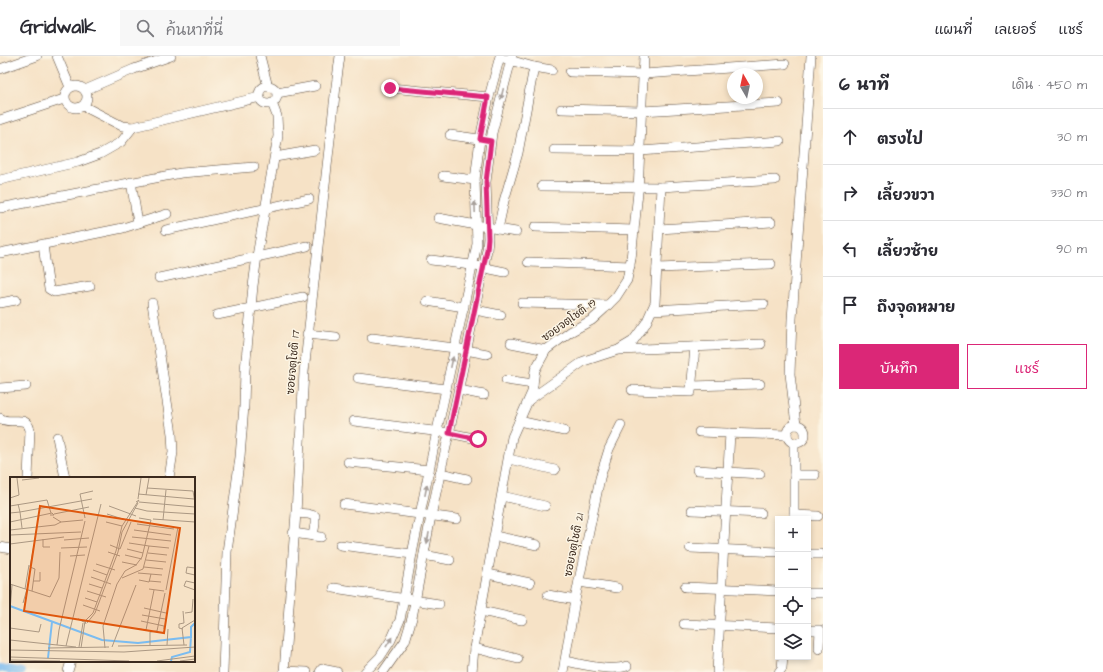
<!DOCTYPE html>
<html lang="th">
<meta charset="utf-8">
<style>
body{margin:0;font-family:"Architects Daughter","Playpen Sans Thai",sans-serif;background:#f7f7f7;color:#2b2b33}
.controls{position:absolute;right:12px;bottom:12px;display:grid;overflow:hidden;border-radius:0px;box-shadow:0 2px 6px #0003}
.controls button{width:36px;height:36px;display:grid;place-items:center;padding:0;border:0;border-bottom:1px solid #e1e1e2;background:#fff;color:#2b2b33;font:20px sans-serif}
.compass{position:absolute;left:727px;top:12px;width:36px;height:36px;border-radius:50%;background:#fff;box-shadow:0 2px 6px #0003;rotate:351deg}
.stop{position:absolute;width:12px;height:12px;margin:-9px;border:3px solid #db2777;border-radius:50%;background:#fff}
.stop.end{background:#db2777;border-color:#fff;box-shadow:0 1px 4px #0008}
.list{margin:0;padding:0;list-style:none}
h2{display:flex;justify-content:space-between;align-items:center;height:52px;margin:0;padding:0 16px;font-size:17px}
h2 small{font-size:13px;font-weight:400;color:#7c7c81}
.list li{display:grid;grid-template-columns:26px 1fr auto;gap:12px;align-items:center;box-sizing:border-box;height:56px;padding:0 16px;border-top:1px solid #e1e1e2}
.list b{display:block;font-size:15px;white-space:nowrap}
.list em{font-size:13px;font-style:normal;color:#7c7c81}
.actions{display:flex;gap:8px;padding:12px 16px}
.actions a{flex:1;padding:9px 0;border:1px solid #db2777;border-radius:0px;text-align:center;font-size:14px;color:#db2777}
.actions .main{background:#db2777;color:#fff}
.icon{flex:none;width:22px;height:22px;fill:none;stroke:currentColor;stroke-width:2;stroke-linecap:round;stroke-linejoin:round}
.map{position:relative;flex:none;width:823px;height:616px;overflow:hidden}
header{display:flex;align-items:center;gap:24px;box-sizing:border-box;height:56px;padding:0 20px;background:#fff;border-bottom:1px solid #e1e1e2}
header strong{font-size:19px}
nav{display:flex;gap:22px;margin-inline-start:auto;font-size:14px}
.search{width:280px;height:36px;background:#f7f7f7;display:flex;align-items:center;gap:10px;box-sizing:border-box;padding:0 14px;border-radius:0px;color:#7c7c81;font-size:15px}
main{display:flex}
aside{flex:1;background:#fff}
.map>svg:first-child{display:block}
</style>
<header>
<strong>Gridwalk</strong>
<div class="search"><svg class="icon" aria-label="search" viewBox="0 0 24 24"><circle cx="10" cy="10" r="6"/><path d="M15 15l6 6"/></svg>ค้นหาที่นี่</div>
<nav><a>แผนที่</a><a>เลเยอร์</a><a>แชร์</a></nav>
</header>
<main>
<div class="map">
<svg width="823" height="616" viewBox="0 0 823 616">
<rect width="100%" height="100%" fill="#fcf5e5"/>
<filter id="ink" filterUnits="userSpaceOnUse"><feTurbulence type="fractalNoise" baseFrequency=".025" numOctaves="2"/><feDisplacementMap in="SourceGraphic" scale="8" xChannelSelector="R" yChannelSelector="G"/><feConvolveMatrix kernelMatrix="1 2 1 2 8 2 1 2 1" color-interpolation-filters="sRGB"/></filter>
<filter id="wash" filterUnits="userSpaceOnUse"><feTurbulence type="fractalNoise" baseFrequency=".012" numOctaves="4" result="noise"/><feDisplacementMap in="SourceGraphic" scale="16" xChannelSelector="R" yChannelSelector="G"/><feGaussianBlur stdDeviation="0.9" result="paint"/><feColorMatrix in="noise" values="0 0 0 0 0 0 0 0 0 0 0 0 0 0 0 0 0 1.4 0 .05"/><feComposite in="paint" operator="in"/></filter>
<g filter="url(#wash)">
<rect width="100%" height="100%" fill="#f6e2c6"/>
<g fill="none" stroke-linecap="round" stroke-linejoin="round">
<!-- canal -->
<path stroke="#7bbcf0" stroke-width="8" d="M0 612 21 616"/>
</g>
</g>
<g filter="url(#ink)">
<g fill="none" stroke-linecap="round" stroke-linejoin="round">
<!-- minor casing -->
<g stroke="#574637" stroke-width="10">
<g id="minor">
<path d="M57 0 70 31"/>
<path d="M260 0 268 31"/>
<path d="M506 3 534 11 552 14"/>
<path d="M0 13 37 0"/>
<path d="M570 16 644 18 785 8"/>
<circle cx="76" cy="41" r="11"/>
<circle cx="268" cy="39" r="9"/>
<path d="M390 32 489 41"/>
<path d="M85 34 134 13 171 0"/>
<path d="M277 37 315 30"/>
<path d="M83 50 122 70 133 71 260 41"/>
<path d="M561 53 642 55 779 47"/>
<path d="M0 64 64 43"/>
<path d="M450 79 486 84"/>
<path d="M554 94 640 95 780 85"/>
<path d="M275 101 315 94"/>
<path d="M443 120 475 124"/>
<path d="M0 124 78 106 100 98 121 86 133 71"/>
<path d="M131 126 138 167"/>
<path d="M661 131 775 124"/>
<path d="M0 152 181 117 254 111"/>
<path d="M438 162 498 173 504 145 518 97 534 11"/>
<path d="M535 171 634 174"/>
<path d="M498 173 516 176"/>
<path d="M659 173 771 166"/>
<path d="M166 174 309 143"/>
<path d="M43 189 49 233 54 236 90 230"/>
<path d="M0 197 123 172 167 158"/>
<path d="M431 204 471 209 505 216"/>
<path d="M528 206 630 210"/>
<path d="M657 212 771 208"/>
<path d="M159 222 307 190"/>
<path d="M427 245 464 251"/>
<path d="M0 247 16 244"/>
<path d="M152 247 172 378 173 396 169 422"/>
<path d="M522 247 608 249"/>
<path d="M475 254 501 259"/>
<path d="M652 254 764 248"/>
<path d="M217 259 303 241"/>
<path d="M307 278 336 281"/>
<path d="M372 282 455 292 487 298"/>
<path d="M511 287 546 294"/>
<path d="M619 294 761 288"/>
<path d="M358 322 446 333"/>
<path d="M506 324 533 328"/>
<path d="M691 330 760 328"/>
<path d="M0 332 26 330"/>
<path d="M459 334 484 339"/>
<path d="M632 334 691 336 695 291"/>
<path d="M529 344 584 305 618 294 633 285 646 267 655 247 661 131 542 130"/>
<path d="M0 362C10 370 26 357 30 374L28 422"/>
<path d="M354 365 449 377 478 383"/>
<path d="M519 365 564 375"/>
<circle cx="796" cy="378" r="9"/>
<path d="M796 369 790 318 792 263 811 0"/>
<path d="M699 376 787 379"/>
<path d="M57 381 65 422"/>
<path d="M509 403 555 414"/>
<path d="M348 406 429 414"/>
<path d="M697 414 760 418"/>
<path d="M440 417 467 423"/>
<path d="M794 419H815"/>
<path d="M502 440 545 450"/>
<path d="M344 448 457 463"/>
<path d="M692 454 761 457"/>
<path d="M296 457 308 458 315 460V468L313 480"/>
<path d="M794 459 818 460"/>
<path d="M794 463V387"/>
<path d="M293 477 321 481"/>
<path d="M495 480 537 489"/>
<path d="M340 489 412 498"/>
<path d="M0 491 11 493"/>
<path d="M690 492 778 496"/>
<path d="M808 498H820"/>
<path d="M424 499 450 504"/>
<path d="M488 518 530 527"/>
<path d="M579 526 617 532"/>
<path d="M685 531 778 535"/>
<path d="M334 532 439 548"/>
<path d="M808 537H820"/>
<path d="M548 539 575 544"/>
<path d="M481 555 522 564"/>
<path d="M684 568 778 572"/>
<path d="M808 574H820L819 593"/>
<path d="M474 592 518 603"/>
<path d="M565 605C582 608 611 616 627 610"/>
<path d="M68 615 71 605"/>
<path d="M284 615 307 616"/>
<path d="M223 616 227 496 240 401 244 350 245 314 253 230 257 200 278 80 277 60 272 47"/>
<path d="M284 616 296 457 304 316 336 30 340 0"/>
<path d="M320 616 322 613 337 616"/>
<path d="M365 616 380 601 391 584 400 564 412 498 437 375 477 188 475 124 480 83 489 41 500 0"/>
<path d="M383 616 405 585 412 562 431 460 458 336 487 194 488 182 486 126 492 77 512 0"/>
<path d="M472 616 474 592 512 381 532 336 535 314 546 294 570 276 592 264 604 253 616 241 627 224 631 203 638 136 644 0"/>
<path d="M563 616 575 544 600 422 609 393 621 369"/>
<path d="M717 616 730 377"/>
<path d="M779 616 782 612 783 601"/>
</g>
</g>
<!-- minor -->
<use href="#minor" stroke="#fff" stroke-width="9"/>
</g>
<!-- one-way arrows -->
<defs><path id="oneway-solid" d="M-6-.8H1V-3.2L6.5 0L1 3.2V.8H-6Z"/></defs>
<g fill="#a79f9a">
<use href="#oneway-solid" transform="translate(502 38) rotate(104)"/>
<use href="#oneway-solid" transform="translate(475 151) rotate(-92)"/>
<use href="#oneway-solid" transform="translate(452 306) rotate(-78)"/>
<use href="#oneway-solid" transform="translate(426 434) rotate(-79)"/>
<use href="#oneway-solid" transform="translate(428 482) rotate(101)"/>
<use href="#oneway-solid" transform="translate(389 586) rotate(-59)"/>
</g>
</g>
<g fill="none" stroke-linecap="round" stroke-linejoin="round" filter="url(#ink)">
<!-- route -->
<path stroke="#db2777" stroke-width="5" d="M390 32 488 41 480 83 491 85 486 126 488 182 487 194 449 377 478 383"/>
</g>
<g text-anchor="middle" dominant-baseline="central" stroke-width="3" stroke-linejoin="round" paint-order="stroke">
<!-- street labels -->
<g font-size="11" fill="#3b2a1e" stroke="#fcf5e5">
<text transform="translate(569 264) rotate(-36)">ซอยจตุโชติ 19</text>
<text transform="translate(293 306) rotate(-85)">ซอยจตุโชติ 17</text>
<text transform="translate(574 489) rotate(-79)">ซอยจตุโชติ 21</text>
</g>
</g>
<!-- overview -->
<g transform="translate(10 421)">
<rect width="185" height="185" fill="#f6e2c6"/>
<path fill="none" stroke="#7bbcf0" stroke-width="2" d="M0 129 92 163 128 166 181 160V150L185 146M38 181 42 145M161 184 162 180 180 175 181 160"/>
<path fill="none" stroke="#ab9883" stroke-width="1" d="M12 3 29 1M137 11 183 14 185 26M128 17 184 22M136 18 139 1M0 21 9 18 7 1M128 22 131 1M129 25 185 30M0 29 37 23 41 36M99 29 126 39M125 31 137 34 185 37M0 36 10 35 8 27M44 37 79 30M97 37 116 43M43 40 51 45 73 43M75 41 70 17 83 14M143 42 185 45M153 43 156 13M0 45 42 36 44 38H40M96 45 112 49M127 47 164 52M12 51 10 35 82 22M0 53 45 48 51 45M124 53 161 58M0 58 71 55M122 60 161 64M33 62V70H40M54 63 79 61M0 67 54 60M100 68 110 72 121 45M139 69 159 71M51 71 77 70M117 72 133 76M98 75 110 79M138 76 157 78M115 78 132 82M60 79 75 78M136 83 156 85M112 85 127 88M86 87 105 93M134 90 153 92M185 91 177 90 176 96 185 98M83 93 97 98M128 96 152 98M81 100 101 107M112 101 133 92 139 69 119 66M129 103 139 105 141 97M23 104H30V95M139 104 151 105M185 106 176 104 174 109 185 113M0 107 40 120 49 101 50 75M79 107 92 111M15 112 19 88M139 112 154 114M156 113 168 50M22 114 25 92 20 90 24 68M77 114 96 120M75 121 87 125M13 126 17 112M73 128 90 134M134 131 156 136M0 134 2 108M173 134 174 146 169 147V151L173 152M175 136 182 135 183 122M132 138 155 142M75 144 83 136 106 74 112 49 129 23 126 25M131 144 154 149V152M74 145 68 142 74 144M77 146 85 136 108 75 112 55 128 26M0 151 29 155 31 147M129 152 136 153 144 113M49 153 75 44M0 163 66 170M47 168 49 153M140 168V155L147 154 155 116M157 168 158 152M174 168 172 151 185 143M56 169 91 27M108 169 177 168M69 170 73 146M102 170 126 108M38 171 99 170M71 171 75 144 76 147M95 171 93 149 107 107 115 94 126 88 132 80 141 43 129 41M0 173 114 175 185 170M0 180 119 184M0 183 50 184M147 184 185 179M170 184 185 182"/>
<path fill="#df570d" fill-opacity="0.15" stroke="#df570d" stroke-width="2" d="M30 29 170 51 154 156 14 134Z"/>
<rect width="185" height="185" fill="none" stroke="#3b2a1e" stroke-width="2"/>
</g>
</svg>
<div class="controls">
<button>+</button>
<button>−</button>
<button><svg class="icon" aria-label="locate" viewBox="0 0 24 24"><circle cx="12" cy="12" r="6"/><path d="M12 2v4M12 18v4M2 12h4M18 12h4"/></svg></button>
<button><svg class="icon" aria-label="layers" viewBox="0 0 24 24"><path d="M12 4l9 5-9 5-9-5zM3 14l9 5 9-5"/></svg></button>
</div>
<svg class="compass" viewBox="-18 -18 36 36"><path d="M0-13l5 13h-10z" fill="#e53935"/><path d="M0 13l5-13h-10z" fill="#7c7c81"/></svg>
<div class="stop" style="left:478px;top:383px"></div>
<div class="stop end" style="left:390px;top:32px"></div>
</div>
<aside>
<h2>6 นาที<small>เดิน · 450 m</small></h2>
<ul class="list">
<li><svg class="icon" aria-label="ahead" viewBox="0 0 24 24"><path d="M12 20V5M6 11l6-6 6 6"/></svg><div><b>ตรงไป</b></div><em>30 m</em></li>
<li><svg class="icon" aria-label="right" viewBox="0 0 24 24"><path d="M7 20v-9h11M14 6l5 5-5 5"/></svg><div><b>เลี้ยวขวา</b></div><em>330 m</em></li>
<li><svg class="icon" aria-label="left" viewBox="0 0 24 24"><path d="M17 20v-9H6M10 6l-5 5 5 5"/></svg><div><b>เลี้ยวซ้าย</b></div><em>90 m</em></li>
<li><svg class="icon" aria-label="arrive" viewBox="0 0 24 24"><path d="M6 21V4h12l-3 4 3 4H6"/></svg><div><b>ถึงจุดหมาย</b></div></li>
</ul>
<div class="actions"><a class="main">บันทึก</a><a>แชร์</a></div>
</aside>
</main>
